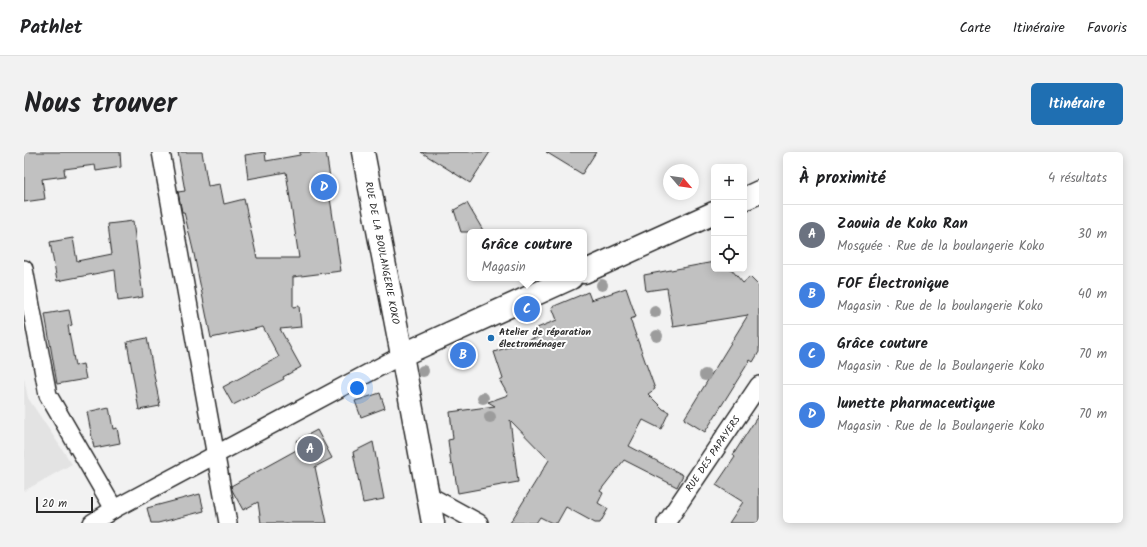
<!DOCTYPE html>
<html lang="fr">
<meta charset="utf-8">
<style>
body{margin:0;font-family:Kalam,sans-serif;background:#f2f2f2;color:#202124}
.controls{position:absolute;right:12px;top:12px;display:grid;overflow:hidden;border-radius:6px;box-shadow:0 2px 10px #0003}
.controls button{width:36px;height:36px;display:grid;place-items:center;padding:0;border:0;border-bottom:1px solid #e0e0e0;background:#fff;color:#202124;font:20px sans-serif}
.compass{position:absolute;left:639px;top:12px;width:36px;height:36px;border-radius:50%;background:#fff;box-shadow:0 2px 10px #0003;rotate:119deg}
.scale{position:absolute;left:12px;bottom:10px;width:57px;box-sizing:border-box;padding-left:4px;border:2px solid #2b2b2b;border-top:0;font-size:11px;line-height:14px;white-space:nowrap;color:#2b2b2b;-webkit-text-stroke:3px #fff;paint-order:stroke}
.you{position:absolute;left:333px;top:236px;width:14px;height:14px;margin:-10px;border:3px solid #fff;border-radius:50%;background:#1a73e8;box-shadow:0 0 0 6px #1a73e833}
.badge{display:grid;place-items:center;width:26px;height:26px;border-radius:50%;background:#1f6fb2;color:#fff;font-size:13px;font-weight:700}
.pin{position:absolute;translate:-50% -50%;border:2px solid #fff;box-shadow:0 1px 4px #0006}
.popup{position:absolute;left:443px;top:77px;width:120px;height:52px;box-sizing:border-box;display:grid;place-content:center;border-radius:6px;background:#fff;filter:drop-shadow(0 1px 3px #0005);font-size:13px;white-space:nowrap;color:#757577}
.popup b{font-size:15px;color:#202124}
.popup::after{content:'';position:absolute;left:50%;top:100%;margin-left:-8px;border:8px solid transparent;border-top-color:#fff}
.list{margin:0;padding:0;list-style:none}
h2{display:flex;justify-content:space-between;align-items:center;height:52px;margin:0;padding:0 16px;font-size:17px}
h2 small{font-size:13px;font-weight:400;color:#757577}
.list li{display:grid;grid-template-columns:26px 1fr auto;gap:12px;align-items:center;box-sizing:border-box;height:60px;padding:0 16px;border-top:1px solid #e0e0e0}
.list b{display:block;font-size:15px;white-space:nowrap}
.list p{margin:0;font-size:13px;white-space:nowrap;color:#757577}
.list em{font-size:13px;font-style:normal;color:#757577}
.icon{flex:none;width:22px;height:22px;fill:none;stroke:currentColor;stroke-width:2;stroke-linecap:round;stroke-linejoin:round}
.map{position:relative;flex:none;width:735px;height:371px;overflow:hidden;border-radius:6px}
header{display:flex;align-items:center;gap:24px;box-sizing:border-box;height:56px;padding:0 20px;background:#fff;border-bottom:1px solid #e0e0e0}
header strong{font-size:19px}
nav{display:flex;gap:22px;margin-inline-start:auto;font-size:14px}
.intro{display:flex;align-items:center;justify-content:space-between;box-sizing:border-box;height:96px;padding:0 24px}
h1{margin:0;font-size:28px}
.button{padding:10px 18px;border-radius:6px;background:#1f6fb2;color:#fff;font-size:14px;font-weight:700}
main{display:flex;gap:24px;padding:0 24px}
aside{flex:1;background:#fff;border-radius:6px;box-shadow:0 2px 10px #0003}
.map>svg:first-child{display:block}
</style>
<header>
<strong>Pathlet</strong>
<nav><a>Carte</a><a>Itinéraire</a><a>Favoris</a></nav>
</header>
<div class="intro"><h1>Nous trouver</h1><a class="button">Itinéraire</a></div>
<main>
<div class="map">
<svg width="735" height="371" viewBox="0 0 735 371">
<rect width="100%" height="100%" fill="#f2f2f2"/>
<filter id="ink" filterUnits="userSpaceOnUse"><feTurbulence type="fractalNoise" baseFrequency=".025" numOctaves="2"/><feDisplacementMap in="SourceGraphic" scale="8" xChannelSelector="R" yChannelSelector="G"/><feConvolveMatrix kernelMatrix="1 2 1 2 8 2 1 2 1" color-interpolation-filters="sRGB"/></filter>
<g filter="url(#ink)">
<!-- built -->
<path fill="#e3e3e3" d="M0 226 4 246 48 312 0 339Z"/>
<!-- building -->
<g fill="#c1c1c1" stroke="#2b2b2b">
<path d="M0 0H96L97 15 72 19 71 13 40 17 41 24 18 27 21 47 0 50Z"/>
<path d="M154 0H178L184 34 196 32 200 52 220 47 233 106H275L262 20 224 27 221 3 241 0 242 9 276 3V0H302L306 26H303L317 119 269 125V155L275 154 277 175 256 177 277 215 259 225 260 227 209 253 199 235 255 205 239 175 187 186 170 102 160 60H158L154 40 161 39Z"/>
<path d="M397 0H466L446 31Z"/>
<path d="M522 0H572L558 22Z"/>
<path d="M443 51 447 58 460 80H437L430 58Z"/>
<path d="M109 69 119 145 94 149 91 118 33 129 26 90 49 86 53 109 88 102 84 72Z"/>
<path d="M690 110V117H707L719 131 726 125 735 134V200L729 210 726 208 681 280 660 267 724 163 649 175 643 136 622 139 620 123Z"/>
<path d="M602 136 612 165 606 167 631 237 624 242 639 257 645 260 637 277 619 268 605 294 659 323 653 335 600 308 576 339 579 341 574 351 584 357 576 371H571L542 355 533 371H528L516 365 512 371H486L525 308 486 268 494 330 434 341 429 312 427 313 424 288 429 287 426 260 471 254 464 250 484 243 476 229 479 227 470 200 516 184 513 176 533 168 528 155 564 140 567 148Z"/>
<path d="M45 158 48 173 44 174 51 214 59 212 62 227 33 232 21 162Z"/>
<path d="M123 186 136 254 115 258 103 190Z"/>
<path d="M356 241 361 256 337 265 331 249Z"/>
<path d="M85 255 89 277 93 276 96 291 70 296 63 260Z"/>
<path d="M735 262V371H705L719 350 692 333 711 305 709 303Z"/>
<path d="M293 278 308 306 291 315 303 371H237L234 350 219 358 208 338 207 334 276 296 272 289Z"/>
<path d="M349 290 360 347 339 351 329 300Z"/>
<path d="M176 342 180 359 134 371H127L123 356Z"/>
</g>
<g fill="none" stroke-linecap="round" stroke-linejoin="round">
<!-- street casing -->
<g stroke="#2b2b2b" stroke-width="20">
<g id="street">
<path d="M137 0 204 371"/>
<path d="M0 117 24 243 90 357"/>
<path d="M404 343 455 371"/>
<path d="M68 371 90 357 378 203"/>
<path d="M642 371 735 233"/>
</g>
</g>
<!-- secondary casing -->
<g stroke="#2b2b2b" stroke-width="25">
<g id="secondary">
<path d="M339 0 378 203 409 371"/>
<path d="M720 47 735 40"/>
<path d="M560 120 690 61"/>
<path d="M378 203 547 126"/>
</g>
</g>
<!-- street -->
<use href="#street" stroke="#fff" stroke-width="17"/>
<!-- secondary -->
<use href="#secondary" stroke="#fff" stroke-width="22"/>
</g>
<!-- trees -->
<g fill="#9c9c9c">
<circle cx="578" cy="133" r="6"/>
<circle cx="631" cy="160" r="6"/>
<circle cx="633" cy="184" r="6"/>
<circle cx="399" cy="219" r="6"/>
<circle cx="681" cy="223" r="6"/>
<circle cx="459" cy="246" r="6"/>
<circle cx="466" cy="265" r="6"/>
</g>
</g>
<!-- markers -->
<circle fill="#1f6fb2" stroke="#fff" stroke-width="1.5" cx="467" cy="186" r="4"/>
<g text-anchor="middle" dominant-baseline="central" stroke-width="4" stroke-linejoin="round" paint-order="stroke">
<!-- street labels -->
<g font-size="10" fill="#2b2b2b" stroke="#fff">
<text transform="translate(358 101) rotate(79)">RUE DE LA BOULANGERIE KOKO</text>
<text transform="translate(689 302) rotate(-56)">RUE DES PAPAYERS</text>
</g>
<!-- poi labels -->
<g font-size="10" font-weight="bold" fill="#2b2b2b" stroke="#fff" text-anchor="start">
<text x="475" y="180">Atelier de réparation<tspan x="475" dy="12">électroménager</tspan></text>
</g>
</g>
</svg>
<div class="controls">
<button>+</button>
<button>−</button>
<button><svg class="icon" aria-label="locate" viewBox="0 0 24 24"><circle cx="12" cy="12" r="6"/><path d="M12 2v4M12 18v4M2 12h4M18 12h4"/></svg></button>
</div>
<svg class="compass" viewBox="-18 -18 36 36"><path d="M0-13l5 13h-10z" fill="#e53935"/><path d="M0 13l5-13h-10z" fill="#757577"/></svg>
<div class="scale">20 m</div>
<div class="you"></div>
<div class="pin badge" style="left:286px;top:297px;background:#6b7280">A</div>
<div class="pin badge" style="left:439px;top:203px;background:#3f7fe0">B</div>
<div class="pin badge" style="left:503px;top:157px;background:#3f7fe0">C</div>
<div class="popup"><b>Grâce couture</b>Magasin</div>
<div class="pin badge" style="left:300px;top:35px;background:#3f7fe0">D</div>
</div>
<aside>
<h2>À proximité<small>4 résultats</small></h2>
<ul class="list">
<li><span class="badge" style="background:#6b7280">A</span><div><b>Zaouia de Koko Ran</b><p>Mosquée · Rue de la boulangerie Koko</p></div><em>30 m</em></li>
<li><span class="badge" style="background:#3f7fe0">B</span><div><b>FOF Électronique</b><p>Magasin · Rue de la boulangerie Koko</p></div><em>40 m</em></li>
<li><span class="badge" style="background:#3f7fe0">C</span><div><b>Grâce couture</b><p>Magasin · Rue de la Boulangerie Koko</p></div><em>70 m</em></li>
<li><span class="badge" style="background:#3f7fe0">D</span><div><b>lunette pharmaceutique</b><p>Magasin · Rue de la Boulangerie Koko</p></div><em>70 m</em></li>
</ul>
</aside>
</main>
